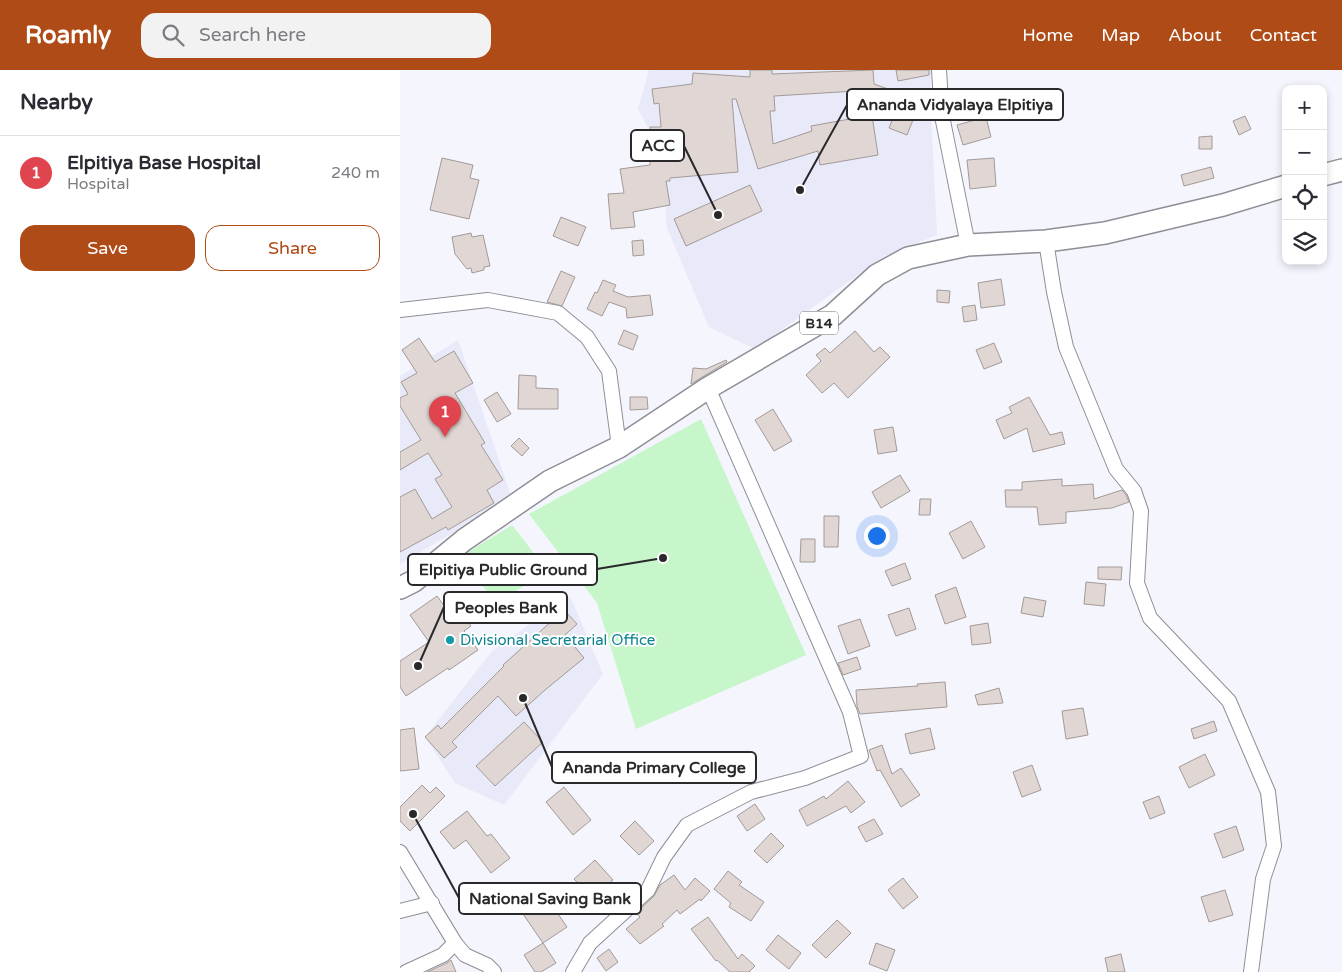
<!DOCTYPE html>
<meta charset="utf-8">
<style>
body{margin:0;font-family:"Varela Round",sans-serif;background:#f2f2f3;color:#2b2b33}
.controls{position:absolute;right:15px;top:15px;display:grid;overflow:hidden;border-radius:10px;box-shadow:0 2px 8px #0003}
.controls button{width:45px;height:45px;display:grid;place-items:center;padding:0;border:0;border-bottom:1px solid #e1e1e2;background:#fff;color:#2b2b33;font:25px sans-serif}
.you{position:absolute;left:476px;top:465px;width:18px;height:18px;margin:-12px;border:4px solid #fff;border-radius:50%;background:#1a73e8;box-shadow:0 0 0 8px #1a73e833}
.badge{display:grid;place-items:center;width:32px;height:32px;border-radius:50%;background:#af4b17;color:#fff;font-size:16px;font-weight:700}
.pin{position:absolute;translate:-50% -41px;filter:drop-shadow(0 1px 2px #0008)}
.pin::after{content:'';position:absolute;top:26px;width:18px;height:15px;background:inherit;clip-path:polygon(0 0,100% 0,50% 100%)}
.list{margin:0;padding:0;list-style:none}
h2{display:flex;justify-content:space-between;align-items:center;height:65px;margin:0;padding:0 20px;font-size:21px}
h2 small{font-size:16px;font-weight:400;color:#7c7c81}
.list li{display:grid;grid-template-columns:32px 1fr auto;gap:15px;align-items:center;box-sizing:border-box;height:75px;padding:0 20px;border-top:1px solid #e1e1e2}
.list b{display:block;font-size:19px;white-space:nowrap}
.list p{margin:0;font-size:16px;white-space:nowrap;color:#7c7c81}
.list em{font-size:16px;font-style:normal;color:#7c7c81}
.actions{display:flex;gap:10px;padding:15px 20px}
.actions a{flex:1;padding:11px 0;border:1px solid #af4b17;border-radius:15px;text-align:center;font-size:18px;color:#af4b17}
.actions .main{background:#af4b17;color:#fff}
.icon{flex:none;width:28px;height:28px;fill:none;stroke:currentColor;stroke-width:2;stroke-linecap:round;stroke-linejoin:round}
.map{position:relative;flex:none;width:942px;height:902px;overflow:hidden}
header{display:flex;align-items:center;gap:30px;box-sizing:border-box;height:70px;padding:0 25px;background:#af4b17;color:#fff}
header strong{font-size:24px}
nav{display:flex;gap:28px;margin-inline-start:auto;font-size:18px}
.search{width:350px;height:45px;background:#f2f2f3;display:flex;align-items:center;gap:12px;box-sizing:border-box;padding:0 18px;border-radius:15px;color:#7c7c81;font-size:19px}
main{display:flex}
aside{flex:1;background:#fff}
.map>svg:first-child{display:block}
</style>
<header>
<strong>Roamly</strong>
<div class="search"><svg class="icon" aria-label="search" viewBox="0 0 24 24"><circle cx="10" cy="10" r="6"/><path d="M15 15l6 6"/></svg>Search here</div>
<nav><a>Home</a><a>Map</a><a>About</a><a>Contact</a></nav>
</header>
<main>
<aside>
<h2>Nearby<small></small></h2>
<ul class="list">
<li><span class="badge" style="background:#e0444e">1</span><div><b>Elpitiya Base Hospital</b><p>Hospital</p></div><em>240 m</em></li>
</ul>
<div class="actions"><a class="main">Save</a><a>Share</a></div>
</aside>
<div class="map">
<svg width="942" height="902" viewBox="0 0 942 902">
<rect width="100%" height="100%" fill="#f5f5fe"/>
<!-- built -->
<g fill="#e8e9f9">
<path d="M249 0H531L530 24 537 165 484 186 355 279 309 257 267 158 261 82 238 39Z"/>
<path d="M58 270 112 428 0 494V306Z"/>
<path d="M170 526 203 604 104 735 55 713 25 667 92 581Z"/>
</g>
<!-- green -->
<g fill="#c6f6ca">
<path d="M301 349 406 585 236 659 197 533 129 444Z"/>
<path d="M112 455 147 500 97 534 60 487Z"/>
</g>
<!-- building -->
<g fill="#e0d7d4" stroke="#a39a97">
<path d="M350 0H372V4L473 0 474 14 488 19 374 26 375 41H370L373 74 412 61 411 56 472 45 478 85 420 95 418 81 358 99 336 29H332L338 102 270 108V111H266L270 135 233 142 235 157 211 159 208 124 224 123 220 99 250 95V57H261L259 33 254 34 252 19 292 14 293 3 350 7Z"/>
<path d="M496 0H529V5L498 11Z"/>
<path d="M502 25 520 32 507 65 489 58Z"/>
<path d="M845 46 851 59 839 65 833 51Z"/>
<path d="M586 47 591 67 563 75 557 55Z"/>
<path d="M812 66V79H799V67Z"/>
<path d="M42 88 73 95 70 108 79 110 69 149 30 140Z"/>
<path d="M594 88 596 116 570 119 567 90Z"/>
<path d="M811 97 814 108 784 116 781 105Z"/>
<path d="M350 115 362 141 286 176 274 149Z"/>
<path d="M161 147 186 157 178 176 153 166Z"/>
<path d="M71 163 72 167 83 165 90 196 84 197V200L72 203 71 198 67 199 55 184 52 167Z"/>
<path d="M243 170 244 185 233 186 232 171Z"/>
<path d="M161 201 175 207 162 236 147 232Z"/>
<path d="M601 209 605 235 581 238 578 213Z"/>
<path d="M203 210 216 215 213 221 228 227 250 225 253 245 227 248 226 238 209 232 202 246 187 239 195 222 197 223Z"/>
<path d="M537 220 550 221 549 233 537 232Z"/>
<path d="M575 235 577 250 564 252 562 237Z"/>
<path d="M224 260 238 266 233 280 218 274Z"/>
<path d="M455 261 474 282 480 277 490 287 448 328 434 313 422 323 406 305 421 291 416 285 425 278 430 283Z"/>
<path d="M19 268 35 292 54 281 73 313 55 323 85 373 81 375 103 410 87 420 94 433 48 460 46 457 0 482V427L15 419 32 449 52 437 35 409 42 405 28 383 0 400V382L21 370 0 336V328L8 324 1 312 17 303 2 280Z"/>
<path d="M594 273 602 292 584 299 576 280Z"/>
<path d="M326 290 327 292 291 314 293 298 306 299Z"/>
<path d="M119 305 136 306V318L158 319V339H118Z"/>
<path d="M97 322 111 344 97 352 84 330Z"/>
<path d="M230 327H247L248 339 230 340Z"/>
<path d="M629 327 650 365 662 362 665 374 633 382 627 358 604 369 596 350 612 343 609 337Z"/>
<path d="M373 339 392 371 374 381 355 350Z"/>
<path d="M493 357 497 381 478 384 474 360Z"/>
<path d="M119 368 129 378 122 386 111 376Z"/>
<path d="M500 405 510 421 481 438 472 422Z"/>
<path d="M662 409V416L693 414 694 429 722 420 726 425 729 432 712 438 666 442V453L639 455 637 437H606L605 420H622V412Z"/>
<path d="M520 429H531L530 445H519Z"/>
<path d="M424 446H439L438 477H424Z"/>
<path d="M571 451 585 477 563 489 549 463Z"/>
<path d="M401 469H415V492H400Z"/>
<path d="M505 493 511 509 492 516 485 501Z"/>
<path d="M698 497H722L721 510 698 509Z"/>
<path d="M686 512 706 514 704 536 684 534Z"/>
<path d="M556 517 566 547 545 554 535 525Z"/>
<path d="M37 526 53 548 61 542 71 556 64 561 78 580 49 600 48 598 6 626 0 617V591L29 572 10 545Z"/>
<path d="M624 527 646 531 643 547 621 543Z"/>
<path d="M509 538 516 559 496 566 488 545Z"/>
<path d="M164 540 177 554 165 565 184 588 145 620 116 646 98 626 52 672 57 677 44 688 25 667 38 655 41 659 104 596 103 595Z"/>
<path d="M460 549 470 576 448 584 438 556Z"/>
<path d="M588 553 591 573 572 575 570 556Z"/>
<path d="M457 587 461 599 443 605 438 593Z"/>
<path d="M545 612 547 637 460 644 457 636 456 620 518 616 517 614Z"/>
<path d="M599 618 603 633 578 635 575 625Z"/>
<path d="M683 638 688 665 666 669 662 641Z"/>
<path d="M814 651 817 661 794 669 791 659Z"/>
<path d="M124 652 143 672 95 716 76 696Z"/>
<path d="M14 658 19 699 0 701V660Z"/>
<path d="M530 658 535 679 510 684 505 664Z"/>
<path d="M482 675 492 704 501 698 520 725 501 737 480 700 477 701 469 680Z"/>
<path d="M805 684 815 705 789 718 779 697Z"/>
<path d="M632 695 641 720 622 727 613 702Z"/>
<path d="M448 711 465 732 451 743 446 736 407 756 399 740 424 726 426 729Z"/>
<path d="M22 715 30 723 36 717 45 726 10 761 0 751V737Z"/>
<path d="M164 717 191 750 173 765 146 732Z"/>
<path d="M759 726 765 743 750 749 743 732Z"/>
<path d="M355 734 365 749 347 761 337 746Z"/>
<path d="M67 741 87 766 91 764 110 788 91 803 66 770 54 779 40 762Z"/>
<path d="M474 749 483 764 466 772 458 757Z"/>
<path d="M235 751 254 771 239 785 220 766Z"/>
<path d="M836 756 844 780 823 788 814 764Z"/>
<path d="M371 763 384 776 367 793 354 781Z"/>
<path d="M195 790 213 810 193 829 174 809Z"/>
<path d="M328 801 342 812 339 815 364 832 351 851 329 837 331 833 314 819Z"/>
<path d="M274 805 285 820 295 808 310 821 301 831 300 829 280 844 277 840 262 854 264 856 240 874 226 859 240 847 236 843 254 826 260 815Z"/>
<path d="M503 808 518 827 503 839 488 820Z"/>
<path d="M138 815 167 857 143 873 114 831Z"/>
<path d="M825 820 833 845 809 852 801 827Z"/>
<path d="M308 847 338 889 342 884 355 896 349 902H330L317 890 316 891 291 859Z"/>
<path d="M437 850 451 863 426 888 412 875Z"/>
<path d="M378 865 401 883 389 899 366 880Z"/>
<path d="M143 873 156 893 141 902H135L124 885Z"/>
<path d="M476 873 495 880 487 901 469 894Z"/>
<path d="M209 879 218 892 206 901 197 888Z"/>
<path d="M721 884 725 902H708L705 888Z"/>
<path d="M51 890 56 902H27L47 893Z"/>
</g>
<g fill="none" stroke-linecap="round" stroke-linejoin="round">
<!-- minor casing -->
<g stroke="#8e8f96" stroke-width="16">
<g id="minor">
<path d="M539 0 542 46 568 175"/>
<path d="M646 171 654 222 666 277 716 399 734 421 741 441 737 513 750 548 829 631 868 722 874 776 863 809 851 902"/>
<path d="M0 240 88 230 158 243 187 267 209 301 219 377"/>
<path d="M0 782 55 873 65 885 87 895 94 902"/>
<path d="M0 841 32 833"/>
<path d="M6 902 43 885 55 873"/>
<path d="M173 902 190 873 248 820 264 787 287 755 351 722 405 708 461 686 450 642 308 318"/>
</g>
</g>
<!-- primary casing -->
<g stroke="#8e8f96" stroke-width="24">
<g id="primary">
<path d="M923 105 942 100"/>
<path d="M0 518 14 511 64 470 150 411 219 377 308 318 433 245 477 205 508 188 568 175 646 171 705 163 823 135 886 116"/>
</g>
</g>
<!-- minor -->
<use href="#minor" stroke="#fff" stroke-width="14"/>
<!-- primary -->
<use href="#primary" stroke="#fff" stroke-width="21"/>
</g>
<!-- markers -->
<circle fill="#0f9aa8" stroke="#fff" stroke-width="2" cx="50" cy="570" r="5"/>
<g text-anchor="middle" dominant-baseline="central" stroke-width="4" stroke-linejoin="round" paint-order="stroke">
<!-- shield labels -->
<rect fill="#fff" stroke="#69696b" stroke-width="1" x="400" y="241.5" width="38" height="23" rx="4"/>
<g font-size="14" font-weight="bold" fill="#29292c">
<text x="419" y="253">B14</text>
</g>
<!-- culture labels -->
<g font-size="15" fill="#0d838f" stroke="#fff" text-anchor="start">
<text x="60" y="570">Divisional Secretarial Office</text>
</g>
</g>
<!-- callouts -->
<path fill="none" stroke="#29292c" stroke-width="2" d="M400 120L447 35M318 145L284 76M263 488L197 499M18 596L44 537M123 628L152 697M13 744L59 828"/>
<g fill="#29292c" stroke="#fff" stroke-width="2">
<circle cx="400" cy="120" r="5"/>
<circle cx="318" cy="145" r="5"/>
<circle cx="263" cy="488" r="5"/>
<circle cx="18" cy="596" r="5"/>
<circle cx="123" cy="628" r="5"/>
<circle cx="13" cy="744" r="5"/>
</g>
<g fill="#fff" stroke="#29292c" stroke-width="2">
<rect x="447" y="19" width="216" height="31" rx="5"/>
<rect x="231" y="60" width="53" height="31" rx="5"/>
<rect x="8" y="484" width="189" height="31" rx="5"/>
<rect x="44" y="522" width="123" height="31" rx="5"/>
<rect x="152" y="682" width="204" height="31" rx="5"/>
<rect x="59" y="813" width="182" height="31" rx="5"/>
</g>
<g font-size="16" text-anchor="middle" font-weight="bold" fill="#29292c">
<text x="555" y="40">Ananda Vidyalaya Elpitiya</text>
<text x="258" y="81">ACC</text>
<text x="103" y="505">Elpitiya Public Ground</text>
<text x="106" y="543">Peoples Bank</text>
<text x="254" y="703">Ananda Primary College</text>
<text x="150" y="834">National Saving Bank</text>
</g>
</svg>
<div class="controls">
<button>+</button>
<button>−</button>
<button><svg class="icon" aria-label="locate" viewBox="0 0 24 24"><circle cx="12" cy="12" r="6"/><path d="M12 2v4M12 18v4M2 12h4M18 12h4"/></svg></button>
<button><svg class="icon" aria-label="layers" viewBox="0 0 24 24"><path d="M12 4l9 5-9 5-9-5zM3 14l9 5 9-5"/></svg></button>
</div>
<div class="you"></div>
<div class="pin badge" style="left:45px;top:367px;background:#e0444e">1</div>
</div>
</main>
